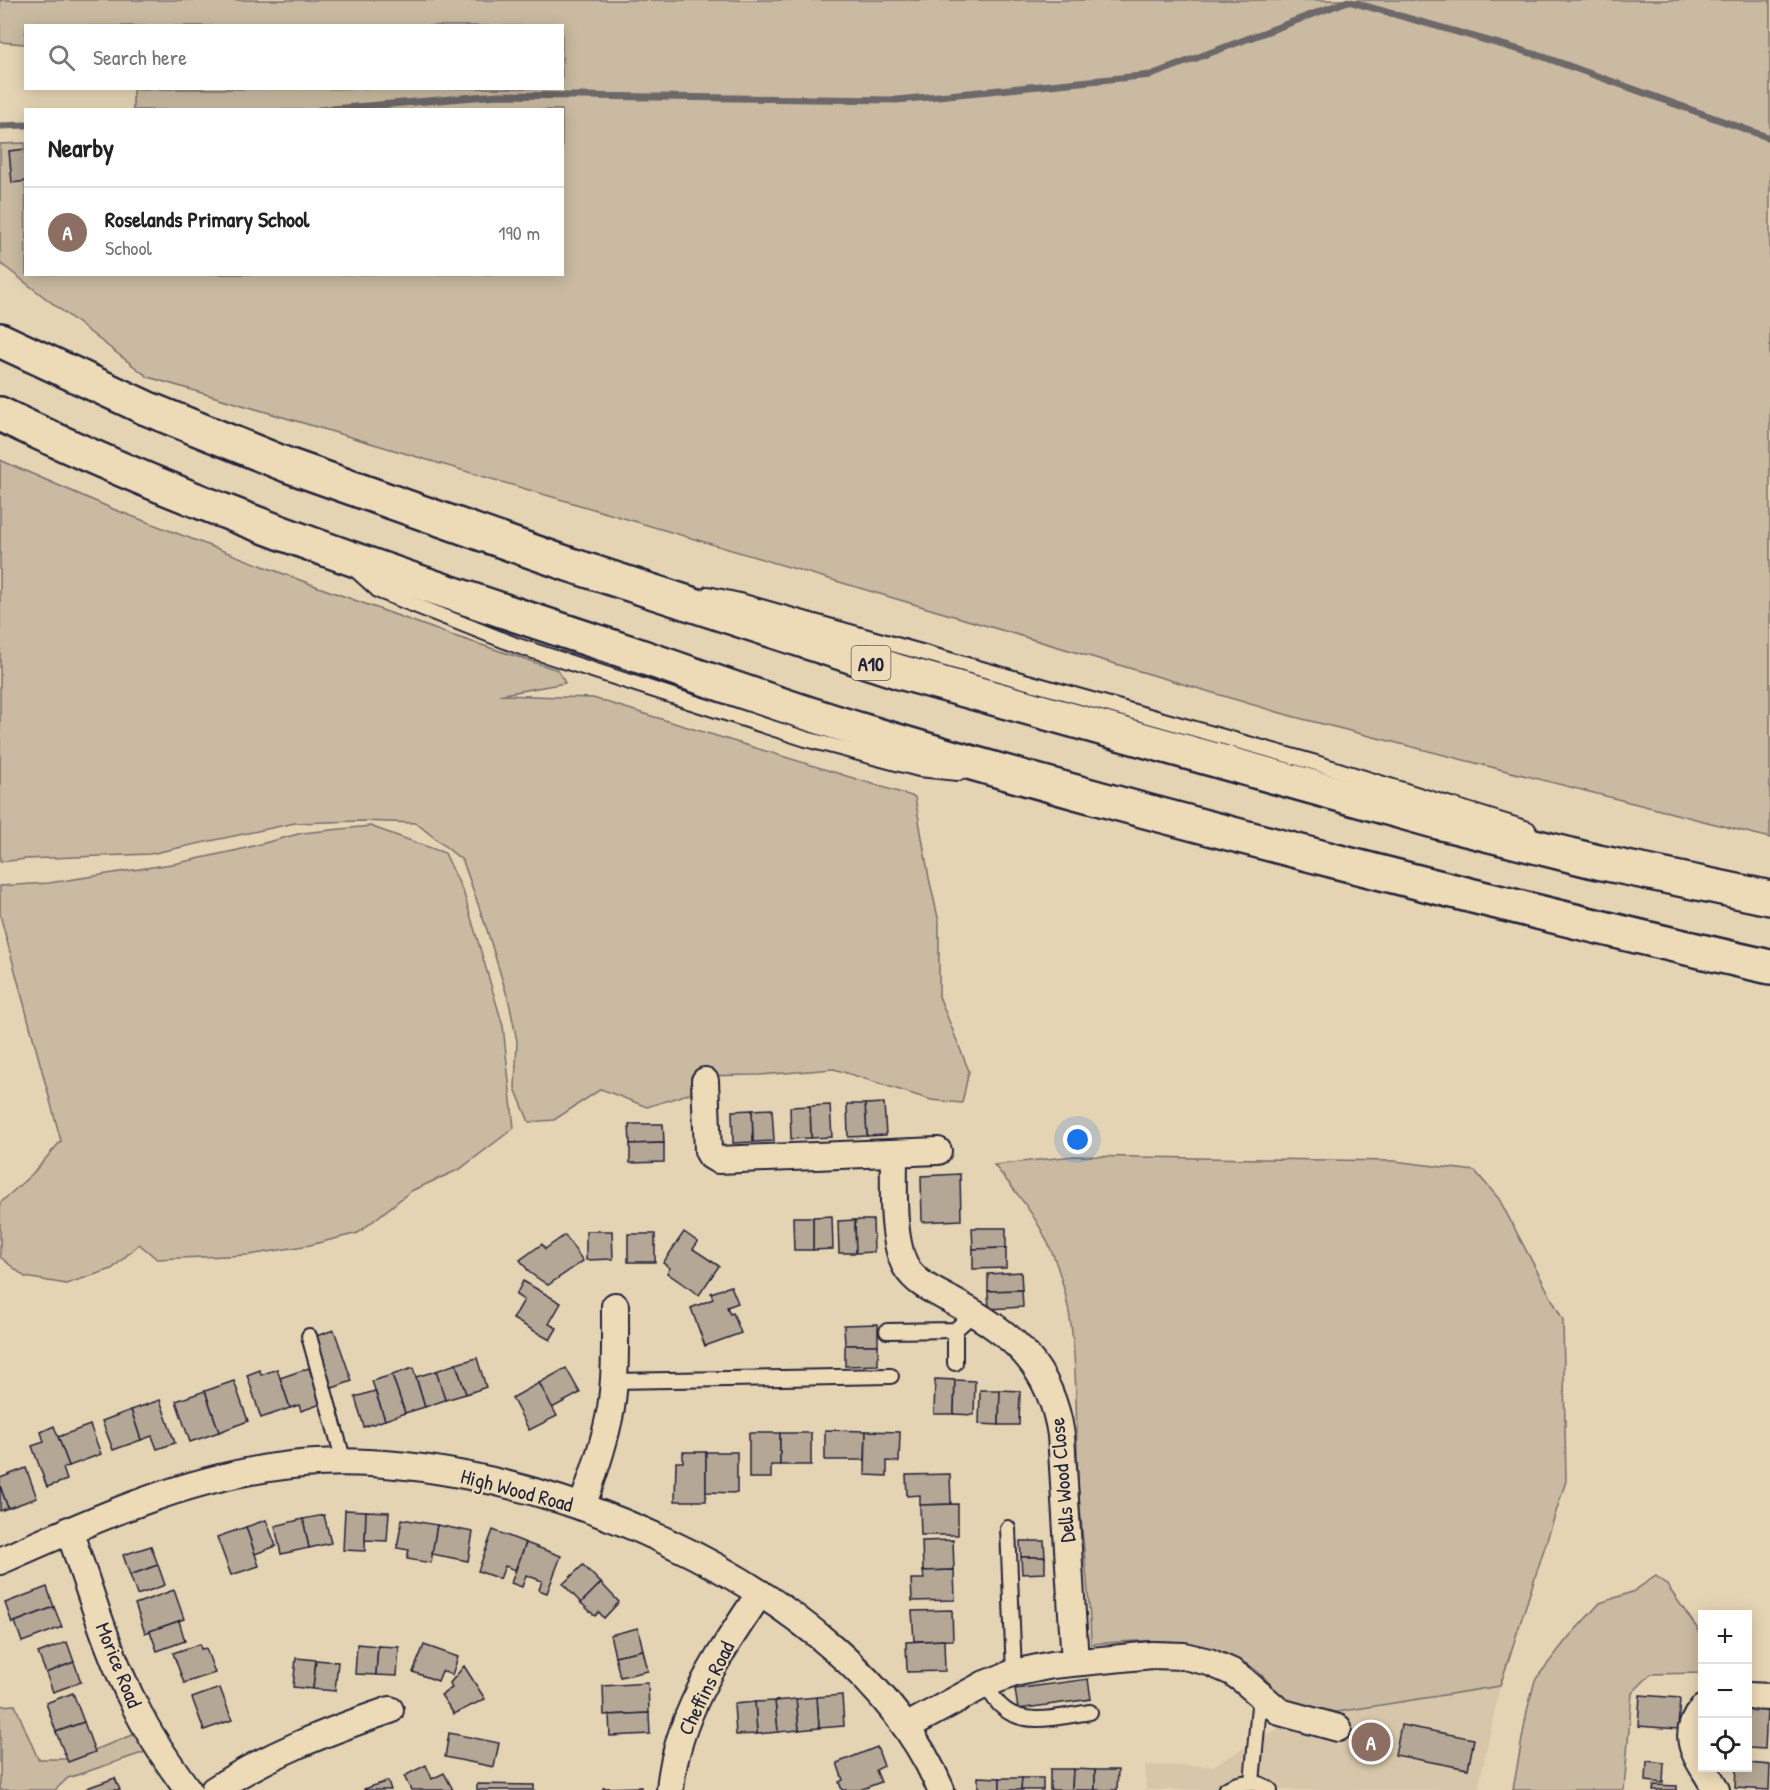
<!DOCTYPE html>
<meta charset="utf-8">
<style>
body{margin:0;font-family:"Patrick Hand",sans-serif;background:#f6f6f6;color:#222}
.controls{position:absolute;right:18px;bottom:18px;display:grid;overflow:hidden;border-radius:0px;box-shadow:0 3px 15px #0003}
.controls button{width:54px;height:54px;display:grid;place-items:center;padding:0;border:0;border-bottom:2px solid #e0e0e0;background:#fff;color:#222;font:30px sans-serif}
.you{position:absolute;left:1078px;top:1140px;width:21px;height:21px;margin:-15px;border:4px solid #fff;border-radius:50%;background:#1a73e8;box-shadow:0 0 0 9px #1a73e833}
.badge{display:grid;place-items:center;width:39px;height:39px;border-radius:50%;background:#d93025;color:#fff;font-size:20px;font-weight:700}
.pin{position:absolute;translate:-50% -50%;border:3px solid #fff;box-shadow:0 2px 6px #0006}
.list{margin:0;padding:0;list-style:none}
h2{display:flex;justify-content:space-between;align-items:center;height:78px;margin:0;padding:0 24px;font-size:26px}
h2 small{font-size:20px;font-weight:400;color:#767676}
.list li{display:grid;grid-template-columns:39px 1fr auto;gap:18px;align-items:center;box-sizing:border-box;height:90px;padding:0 24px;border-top:2px solid #e0e0e0}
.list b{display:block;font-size:22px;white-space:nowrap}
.list p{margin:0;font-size:20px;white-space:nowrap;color:#767676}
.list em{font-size:20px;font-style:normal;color:#767676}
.icon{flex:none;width:33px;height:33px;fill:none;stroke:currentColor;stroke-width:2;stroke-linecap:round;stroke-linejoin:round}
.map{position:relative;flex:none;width:1770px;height:1790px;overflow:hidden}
.search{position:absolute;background:#fff;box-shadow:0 3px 15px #0003;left:24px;top:24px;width:540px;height:66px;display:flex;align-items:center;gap:15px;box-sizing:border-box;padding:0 21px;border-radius:0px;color:#767676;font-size:22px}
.panel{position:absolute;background:#fff;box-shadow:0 3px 15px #0003;left:24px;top:108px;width:540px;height:168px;border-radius:0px}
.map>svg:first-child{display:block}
</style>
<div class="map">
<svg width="1770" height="1790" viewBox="0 0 1770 1790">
<rect width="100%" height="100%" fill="#e5d4b3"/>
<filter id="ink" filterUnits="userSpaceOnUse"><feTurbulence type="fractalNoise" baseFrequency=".0167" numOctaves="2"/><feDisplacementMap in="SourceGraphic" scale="12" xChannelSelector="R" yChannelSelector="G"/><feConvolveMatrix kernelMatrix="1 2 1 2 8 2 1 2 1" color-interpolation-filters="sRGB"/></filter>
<g filter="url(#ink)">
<!-- built -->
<path fill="#d7c6aa" d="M1500 1686 1478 1790H1146L1145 1765 1213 1766 1294 1719Z"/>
<!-- green -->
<g fill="#c9baa1" stroke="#766e6e" stroke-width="1.5">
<path d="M0 0H1770V838L1291 716 148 377 0 263V144L25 143 26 274H562V110H133V89L562 88V26H26L25 44 0 42Z"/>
<path d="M0 460 113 509 313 585 451 635 558 670 565 683 499 695 593 698 915 797 929 878 939 922V996L969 1071 962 1103 931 1100 834 1069 760 1075 691 1076V1093L647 1107 601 1089 554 1120 529 1122 515 1088 517 1041 509 1002 487 930 463 861 416 823 360 821 295 823 150 854 26 859 0 862Z"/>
<path d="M370 826 445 853 464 894 503 1026 514 1128 460 1169 411 1191 358 1233 310 1245 249 1255 157 1259 139 1244 112 1269 66 1284 25 1277 0 1257V1203L32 1174 61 1141 0 915V886L49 883 178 863 238 850 302 833Z"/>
<path d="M1074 1156 1394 1161 1475 1171 1499 1199 1563 1320 1566 1481 1500 1686 1294 1719C1282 1700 1269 1678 1250 1666 1200 1634 1147 1640 1091 1644 1090 1589 1081 1535 1078 1481 1074 1400 1083 1314 1046 1239 1033 1212 1013 1188 994 1165Z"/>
<path d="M1656 1576 1666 1584 1702 1635V1673L1651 1674 1632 1693 1624 1790H1513L1527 1711 1535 1680 1567 1639 1600 1603 1632 1592Z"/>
<path d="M15 1705 38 1759H71L138 1733 148 1751 68 1778 55 1790H0V1706Z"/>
</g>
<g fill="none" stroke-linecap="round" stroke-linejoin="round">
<!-- stream -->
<g stroke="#6d6769" stroke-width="7">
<path d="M319 110 499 95 897 100 1151 75 1348 1 1541 56 1770 138"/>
<path d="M0 126 26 125"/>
</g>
</g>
<!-- building -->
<g fill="#b5a795" stroke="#22223b" stroke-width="1.5">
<path d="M26 149V181L12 183 9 151Z"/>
<path d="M884 1103 886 1135 867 1136 865 1104Z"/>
<path d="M847 1104H865L867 1136 848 1137Z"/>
<path d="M830 1105 832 1137 811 1138 810 1106Z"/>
<path d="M810 1106 811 1138 791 1139 790 1107Z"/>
<path d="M772 1109 774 1141 753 1142 752 1110Z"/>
<path d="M752 1110 753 1142 733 1143 732 1111Z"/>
<path d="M629 1124H663L664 1143 630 1144Z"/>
<path d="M664 1143V1162L630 1163V1144Z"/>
<path d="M960 1174 961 1220 922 1222 921 1176Z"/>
<path d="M832 1216 833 1249 813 1250V1217Z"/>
<path d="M793 1217H813V1250H794Z"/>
<path d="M855 1220 856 1253H839L838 1221Z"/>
<path d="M855 1220H873L874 1252 856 1253Z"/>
<path d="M972 1228H1006V1248L973 1249Z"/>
<path d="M586 1231H612L613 1259 586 1260Z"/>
<path d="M684 1232 698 1242 693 1249 719 1266 699 1295 667 1273 670 1268 663 1263Z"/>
<rect x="628" y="1234" width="27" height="28"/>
<path d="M565 1235 583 1261 548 1285 530 1273 520 1260 542 1244 545 1249Z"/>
<path d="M1006 1248V1268L973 1269V1249Z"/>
<path d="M1021 1272 1022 1290 988 1291V1274Z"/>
<path d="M523 1281 561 1303 549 1324 557 1328 550 1340 513 1319 524 1300 516 1295Z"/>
<path d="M731 1286 738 1303 727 1307 730 1314 733 1313 741 1333 705 1346 691 1308 713 1299 711 1293Z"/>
<path d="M1022 1290 1023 1307 989 1309 988 1291Z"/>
<path d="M878 1324V1345H845L844 1325Z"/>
<path d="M334 1330 352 1381 330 1389 313 1337Z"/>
<path d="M845 1345H878V1365L845 1366Z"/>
<path d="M477 1358 486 1387 466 1394 456 1364Z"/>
<path d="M456 1364 466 1394 445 1400 436 1371Z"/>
<path d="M309 1368 321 1404 301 1411 299 1405 290 1408 280 1378Z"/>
<path d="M413 1368 425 1407 405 1413 392 1375Z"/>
<path d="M566 1368 580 1393 552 1408 539 1383Z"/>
<path d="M277 1369 290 1408 261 1418 247 1375 260 1370 261 1375Z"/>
<path d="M436 1371 445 1400 425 1407 416 1377Z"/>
<path d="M392 1375 405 1413 385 1420 372 1381Z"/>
<path d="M935 1379 955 1380 954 1414H934Z"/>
<path d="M955 1380 975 1381 974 1415 954 1414Z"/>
<path d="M234 1381 248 1421 219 1432 205 1391Z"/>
<path d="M539 1383 557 1416 529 1430 512 1398Z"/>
<path d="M980 1390H1000L999 1425 979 1424Z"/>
<path d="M1000 1390 1020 1391 1019 1425H999Z"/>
<path d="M205 1391 219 1432 190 1442 176 1401Z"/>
<path d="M375 1391 385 1420 364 1427 355 1397Z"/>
<path d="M160 1400 175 1443 157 1449 152 1436 141 1440 131 1410Z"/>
<path d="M131 1410 141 1440 113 1450 102 1421Z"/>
<path d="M90 1425 101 1454 69 1466 58 1437Z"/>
<path d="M54 1426 69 1466 63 1468 67 1480 47 1487 32 1446 44 1442 41 1432Z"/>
<path d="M825 1430 866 1431 865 1460H825Z"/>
<path d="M866 1431 900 1432 899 1462 887 1461V1476L865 1475Z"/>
<path d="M749 1433H780V1465H771V1478H749Z"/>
<rect x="780" y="1433" width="31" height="32"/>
<path d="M683 1452H706V1501H675L676 1462H683Z"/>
<path d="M706 1452H737V1493L706 1492Z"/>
<path d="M26 1468 37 1498 8 1508 0 1486V1478Z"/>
<path d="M950 1474 951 1504 920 1505V1495L907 1496 906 1475Z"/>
<path d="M0 1486 8 1508 0 1511Z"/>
<path d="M958 1504V1535H921L920 1505Z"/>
<path d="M345 1510 366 1511 365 1551 343 1550Z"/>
<path d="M366 1511 389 1512 387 1541 365 1540Z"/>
<path d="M324 1515 331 1543 309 1548 303 1519Z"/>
<path d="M303 1519 309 1548 281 1554 275 1526Z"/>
<path d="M402 1519 437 1525 431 1563 407 1559 409 1550 397 1548Z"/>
<path d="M266 1520 276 1546 255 1554 246 1527Z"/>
<path d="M437 1525 473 1532 468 1561 432 1554Z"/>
<path d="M246 1527 259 1566 231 1575 217 1537Z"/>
<path d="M493 1530 526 1543 515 1570 505 1566 500 1579 478 1571Z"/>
<path d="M953 1540 954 1570 923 1571 922 1541Z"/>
<path d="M1020 1541H1044L1045 1557H1021Z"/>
<path d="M526 1543 561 1556 547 1593 539 1590 542 1581 526 1575 522 1587 511 1583Z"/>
<path d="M151 1546 158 1565 130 1575 123 1555Z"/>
<path d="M1021 1557H1045V1573L1022 1574Z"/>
<path d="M158 1565 165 1585 137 1595 130 1575Z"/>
<path d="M583 1565 601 1583 581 1603 563 1584Z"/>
<path d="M954 1570 955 1600 912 1601 911 1579H924L923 1571Z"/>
<path d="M601 1583 619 1602 604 1618 599 1612 595 1616 581 1603Z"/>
<path d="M47 1587 54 1607 12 1623 5 1603Z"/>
<path d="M174 1590 184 1619 145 1633 135 1604Z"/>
<path d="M54 1607 62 1627 22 1642 15 1622Z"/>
<path d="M952 1610 953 1640 914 1641 912 1611Z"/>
<path d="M179 1621 185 1641 157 1651 150 1631Z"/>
<path d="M638 1628 643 1650 615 1656 610 1635Z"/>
<path d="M944 1640 945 1671 907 1672 906 1642Z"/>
<path d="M67 1642 74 1662 46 1673 38 1653Z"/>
<path d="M200 1644 201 1649 206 1648 215 1673 184 1683 173 1653Z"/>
<path d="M357 1644 378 1646 376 1675 355 1674Z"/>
<path d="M424 1645 458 1657 452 1675 442 1671 438 1681 413 1672Z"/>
<path d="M378 1646 399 1647 397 1676 376 1675Z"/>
<path d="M643 1650 648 1671 620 1677 615 1656Z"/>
<path d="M296 1658 316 1660 313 1689 293 1687Z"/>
<path d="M316 1660 338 1662 335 1691 313 1689Z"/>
<path d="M74 1662 81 1682 53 1692 46 1673Z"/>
<path d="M464 1666 485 1699 454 1714 441 1695 452 1688 450 1683Z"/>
<path d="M1088 1679 1091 1699 1018 1709 1015 1689Z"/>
<path d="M648 1683 649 1713 604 1715 603 1686Z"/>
<path d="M220 1688 232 1720 204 1730 192 1698Z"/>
<path d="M73 1693 84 1722 56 1732 46 1703Z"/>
<path d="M842 1695 844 1726 819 1728 817 1697Z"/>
<path d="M1640 1695 1680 1698 1678 1729 1638 1726Z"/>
<path d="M817 1697 819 1728 799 1730 796 1699Z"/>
<path d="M796 1699 799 1730 778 1732 775 1701Z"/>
<path d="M775 1701 778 1732 757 1734 755 1702Z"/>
<path d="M755 1702 757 1734 736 1735 734 1704Z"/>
<path d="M1748 1708 1767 1710 1765 1749 1748 1748Z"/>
<path d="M649 1713 650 1734 610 1736 609 1715Z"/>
<path d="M84 1722 95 1752 68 1762 56 1732Z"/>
<path d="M1401 1725 1474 1739 1468 1769 1395 1755Z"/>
<path d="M449 1733 499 1743 494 1767 445 1757Z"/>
<path d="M877 1747 884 1766 876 1770 881 1782 860 1790H842L839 1782 843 1780 837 1763Z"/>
<path d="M1647 1761 1664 1763 1663 1783 1646 1781Z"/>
<path d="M1748 1763 1770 1765 1769 1790 1735 1788 1736 1768H1748Z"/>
<path d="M426 1765 432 1779 444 1773 453 1790H411L404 1776Z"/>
<path d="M1050 1769H1073L1072 1790H1050Z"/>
<path d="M1073 1769 1095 1770V1790H1072Z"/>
<path d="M1095 1770H1118L1117 1790H1095Z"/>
<path d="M978 1777 1000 1778V1790H978Z"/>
<path d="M115 1778 120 1790H88L87 1788Z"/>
<path d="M1000 1778H1022L1021 1790H1000Z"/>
<path d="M1022 1778H1043V1790H1021Z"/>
<path d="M388 1781 391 1790H364V1789Z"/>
<path d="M477 1784 534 1785V1790H477Z"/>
<path d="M1654 1785 1677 1786V1790H1653Z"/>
<path d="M641 1787V1790H603V1788Z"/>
</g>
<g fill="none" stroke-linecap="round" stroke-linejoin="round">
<!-- lane casing -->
<g stroke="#22223b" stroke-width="18">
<g id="lane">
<path d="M357 571 379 591 518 646 806 739 919 769 958 773"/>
<path d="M708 594 740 601 1316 763 1528 829"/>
<path d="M887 1331 955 1330 974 1313"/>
<path d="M309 1336 344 1462"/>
<path d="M955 1363V1330"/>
<path d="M613 1381 891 1376"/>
<path d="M1008 1528 1014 1673"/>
<path d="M985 1684C990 1692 995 1701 1002 1707 1024 1728 1063 1716 1090 1712"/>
<path d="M1252 1782 1260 1695"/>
<path d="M1225 1790C1239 1781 1256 1779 1270 1790"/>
</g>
</g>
<!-- street casing -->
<g stroke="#22223b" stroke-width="30">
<g id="street">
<path d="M705 1081 708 1151 711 1156 718 1160 938 1151"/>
<path d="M894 1154C894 1185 891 1240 906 1267 917 1285 937 1292 954 1302 1013 1333 1051 1367 1061 1435L1075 1662"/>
<path d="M582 1507C593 1475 605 1442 611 1408 616 1375 615 1340 615 1306"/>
<path d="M69 1530C90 1590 107 1651 136 1708 150 1737 169 1764 188 1790"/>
<path d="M0 1561C92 1520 189 1476 291 1465 505 1441 854 1581 941 1790"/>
<path d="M1748 1696 1770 1697"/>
<path d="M1702 1709C1676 1740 1703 1763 1716 1790"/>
<path d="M906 1727 985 1684 1014 1673 1052 1665 1152 1655 1184 1656 1209 1662 1232 1672 1243 1680 1280 1712 1338 1728"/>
<path d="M214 1790C269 1754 328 1731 390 1710"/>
<path d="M670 1790C676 1716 720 1653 760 1593"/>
</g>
</g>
<!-- highway casing -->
<g stroke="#22223b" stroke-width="38">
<g id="highway">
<path d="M0 340 146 408 287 465 568 564 900 672 1438 822 1598 862 1770 898"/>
<path d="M0 414C202 512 415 582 628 652 707 679 787 708 867 732 1022 779 1178 820 1335 861 1479 898 1624 934 1770 967"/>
</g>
</g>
<!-- lane -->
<use href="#lane" stroke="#eddbb8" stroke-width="14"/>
<!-- street -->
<use href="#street" stroke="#eddbb8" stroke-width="26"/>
<!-- highway -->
<use href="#highway" stroke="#eddbb8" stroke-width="33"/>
</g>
</g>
<g text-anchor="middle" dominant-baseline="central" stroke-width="4.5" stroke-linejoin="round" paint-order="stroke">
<!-- shield labels -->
<rect fill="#eddbb8" stroke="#5f5a60" stroke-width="1.5" x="851.5" y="646" width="39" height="34" rx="4.5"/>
<g font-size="20" font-weight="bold" fill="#22223b">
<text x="871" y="663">A10</text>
</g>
<!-- street labels -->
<g font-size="21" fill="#22223b" stroke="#eddbb8">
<text transform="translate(1062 1480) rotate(-95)">Dells Wood Close</text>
<text transform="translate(517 1490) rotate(15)">High Wood Road</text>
<text transform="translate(119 1665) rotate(68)">Morice Road</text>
<text transform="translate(706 1688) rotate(-64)">Cheffins Road</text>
</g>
</g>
</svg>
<div class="controls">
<button>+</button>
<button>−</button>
<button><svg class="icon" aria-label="locate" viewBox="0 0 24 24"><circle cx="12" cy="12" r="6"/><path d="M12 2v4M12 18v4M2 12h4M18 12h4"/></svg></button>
</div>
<div class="you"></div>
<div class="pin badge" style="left:1371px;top:1742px;background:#8d6e63">A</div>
<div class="search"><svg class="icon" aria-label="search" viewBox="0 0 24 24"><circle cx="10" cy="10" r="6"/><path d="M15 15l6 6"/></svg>Search here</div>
<section class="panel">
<h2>Nearby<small></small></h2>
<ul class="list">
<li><span class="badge" style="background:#8d6e63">A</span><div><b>Roselands Primary School</b><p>School</p></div><em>190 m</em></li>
</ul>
</section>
</div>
